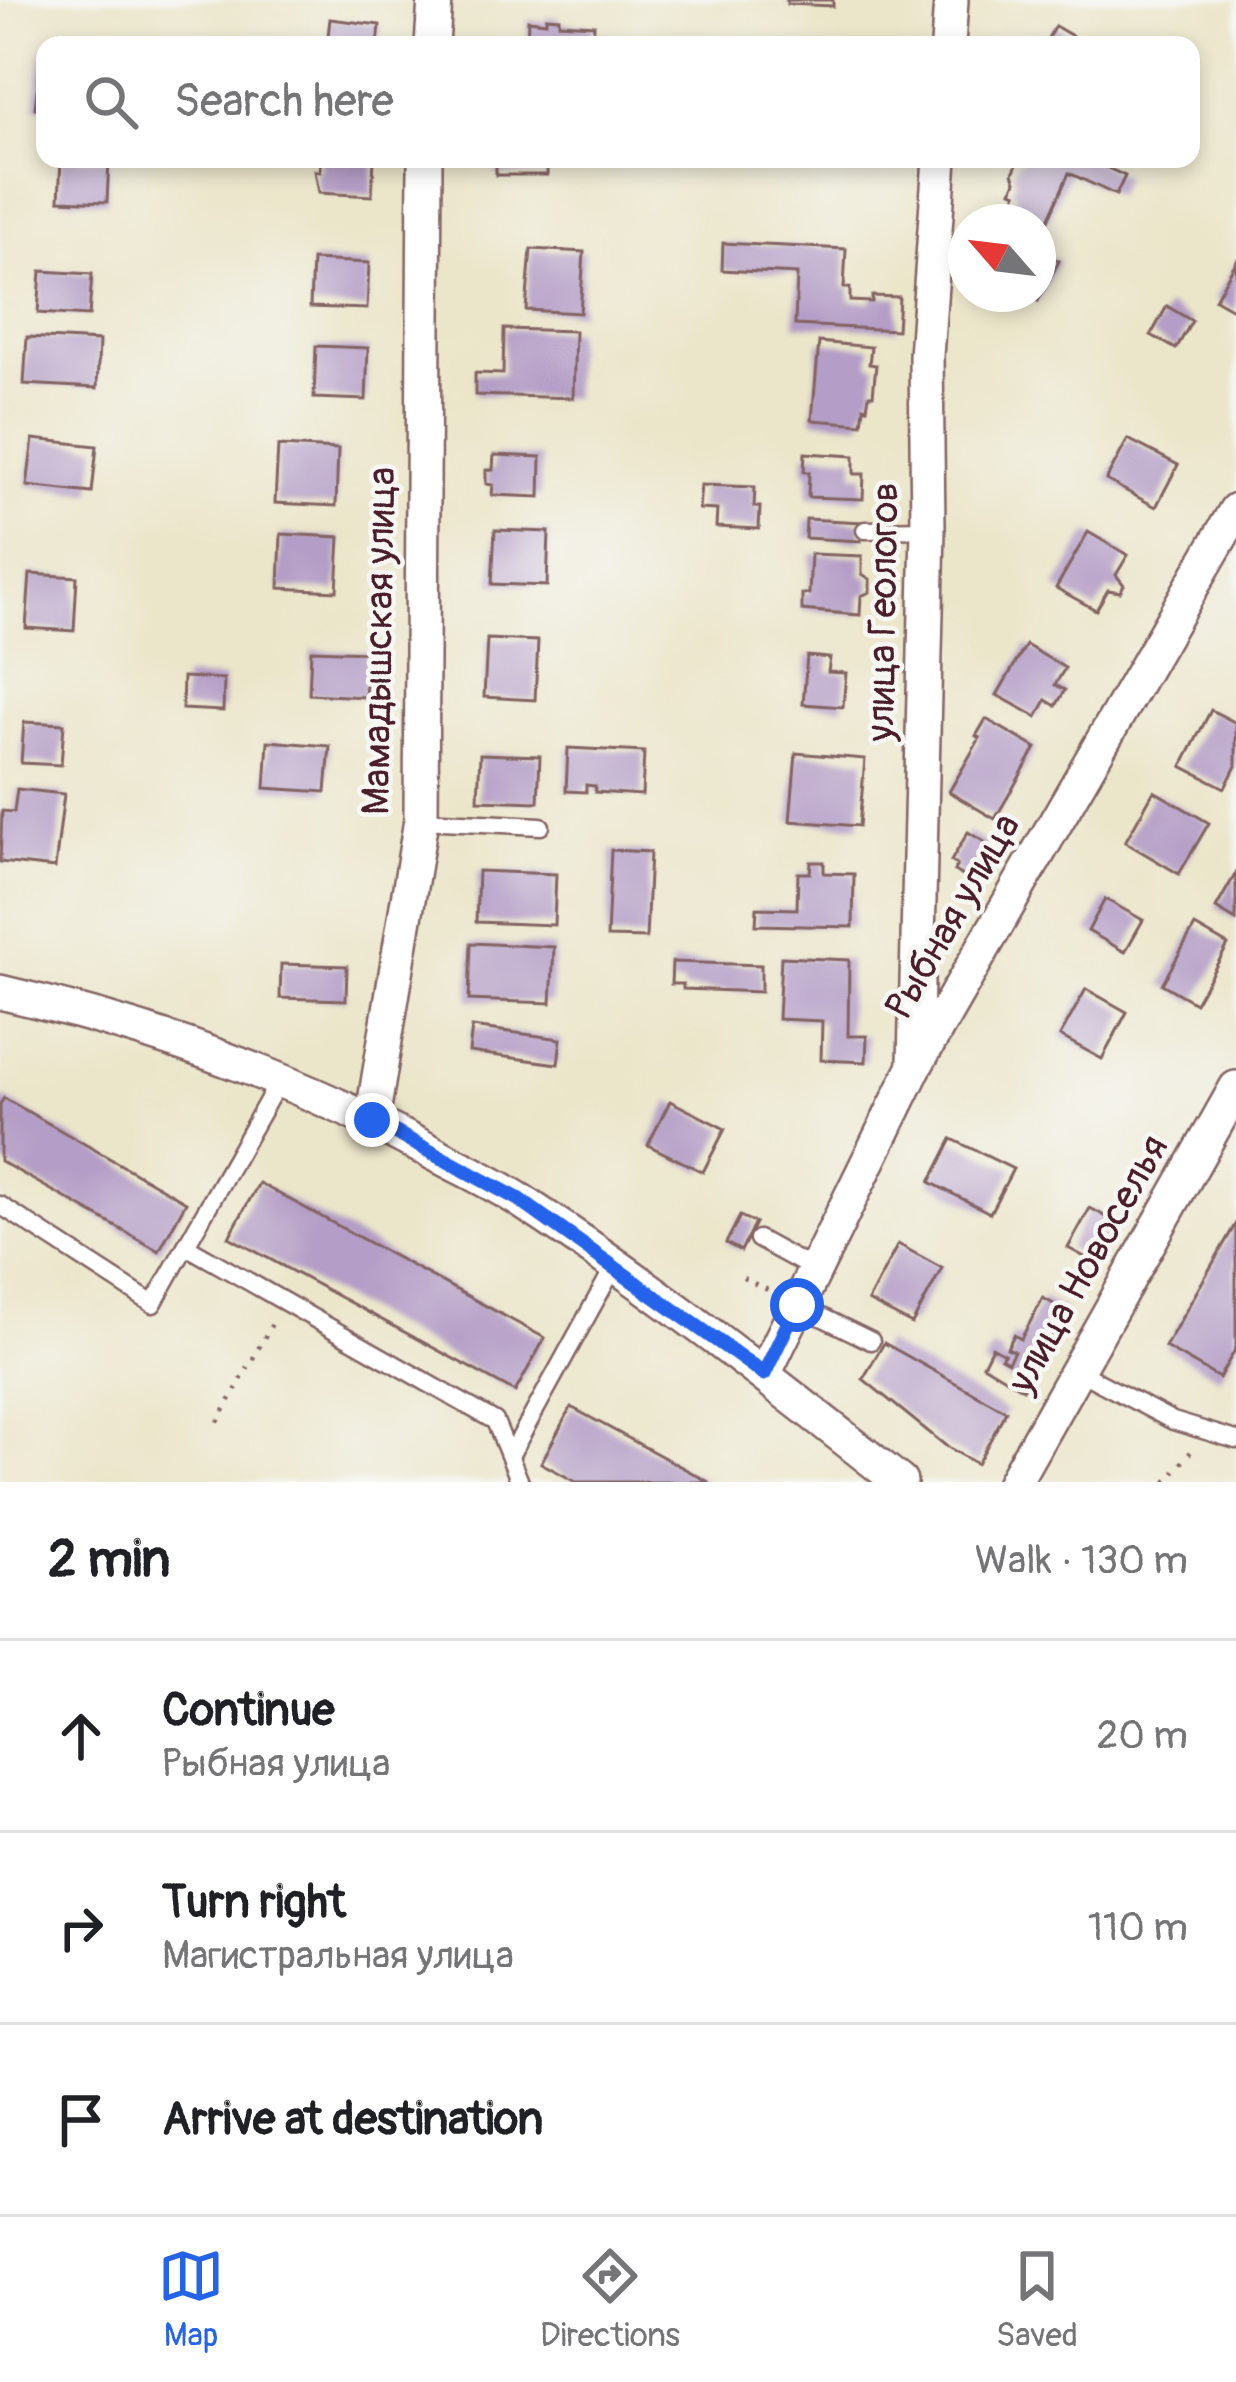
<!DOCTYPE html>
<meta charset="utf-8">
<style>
body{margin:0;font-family:Pangolin,sans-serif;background:#f6f6f6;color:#202124}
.compass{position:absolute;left:948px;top:204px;width:108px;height:108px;border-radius:50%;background:#fff;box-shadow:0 6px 18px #0003;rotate:298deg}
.stop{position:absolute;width:36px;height:36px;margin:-27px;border:9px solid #2563eb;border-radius:50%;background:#fff}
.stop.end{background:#2563eb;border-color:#fff;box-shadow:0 3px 12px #0008}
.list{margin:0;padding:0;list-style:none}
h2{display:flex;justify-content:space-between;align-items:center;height:156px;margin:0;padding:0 48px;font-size:51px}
h2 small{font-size:39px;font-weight:400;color:#757577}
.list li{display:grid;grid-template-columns:78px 1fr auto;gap:36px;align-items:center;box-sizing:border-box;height:192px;padding:0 48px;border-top:3px solid #e0e0e0}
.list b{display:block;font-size:45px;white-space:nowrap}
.list p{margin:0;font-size:39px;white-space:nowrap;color:#757577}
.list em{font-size:39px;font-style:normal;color:#757577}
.icon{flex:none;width:66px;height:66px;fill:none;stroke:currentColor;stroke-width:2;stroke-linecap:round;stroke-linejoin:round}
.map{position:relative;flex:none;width:1236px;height:1482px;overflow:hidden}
.search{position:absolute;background:#fff;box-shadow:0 6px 18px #0003;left:36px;right:36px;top:36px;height:132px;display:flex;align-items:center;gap:30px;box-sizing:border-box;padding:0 42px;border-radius:24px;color:#757577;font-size:45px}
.sheet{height:732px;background:#fff}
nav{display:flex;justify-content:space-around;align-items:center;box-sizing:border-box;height:168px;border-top:3px solid #e0e0e0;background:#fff;font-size:33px;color:#757577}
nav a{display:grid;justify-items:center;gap:6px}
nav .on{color:#2563eb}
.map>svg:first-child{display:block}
</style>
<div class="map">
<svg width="1236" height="1482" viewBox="0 0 1236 1482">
<rect width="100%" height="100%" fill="#f6f6f2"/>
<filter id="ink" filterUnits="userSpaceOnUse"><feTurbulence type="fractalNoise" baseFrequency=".00833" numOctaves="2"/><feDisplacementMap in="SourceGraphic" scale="24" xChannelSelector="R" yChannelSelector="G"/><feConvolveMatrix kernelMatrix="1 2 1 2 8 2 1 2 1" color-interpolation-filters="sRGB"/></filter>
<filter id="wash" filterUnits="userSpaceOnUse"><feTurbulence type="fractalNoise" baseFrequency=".004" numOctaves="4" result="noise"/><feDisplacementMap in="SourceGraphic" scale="48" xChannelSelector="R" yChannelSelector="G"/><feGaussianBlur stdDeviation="2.7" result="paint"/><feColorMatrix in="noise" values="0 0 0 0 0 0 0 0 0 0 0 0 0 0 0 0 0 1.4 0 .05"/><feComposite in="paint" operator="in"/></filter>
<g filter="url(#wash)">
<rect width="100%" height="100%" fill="#ebe5c9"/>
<g id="blocks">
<!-- building -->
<g fill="#b49dc6">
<path d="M787 0H833V6L787 4Z"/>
<path d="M546 17 559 18V23L594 25 593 41H586L585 45H527L528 20 546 22Z"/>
<path d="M330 19 380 25 378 45H327Z"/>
<path d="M1055 26 1088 45H1044Z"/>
<path d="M42 49H45V109L35 108Z"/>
<path d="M61 159H109L107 202 59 200Z"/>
<path d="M321 159H374L372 196 319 193 315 171 320 172Z"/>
<rect x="496" y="159" width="51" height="16"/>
<path d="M1026 159H1088L1125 176 1116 195 1069 173 1048 220 1012 204 1017 193 1012 191 1016 181 1013 173 1018 162Z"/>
<path d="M723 243 846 249 844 288H850V301L872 302V296L899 297 897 330 795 325 797 274 722 270Z"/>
<path d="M531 249 584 252 580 313 526 310Z"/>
<path d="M1038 251 1059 261 1038 301 1028 294H1038Z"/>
<path d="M312 260 369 263 367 309 310 307Z"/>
<path d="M1236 262V311L1215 299Z"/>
<path d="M41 271 92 274 89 316 38 313Z"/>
<path d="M1167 306 1192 321 1176 349 1151 335Z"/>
<path d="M504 329 575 331 573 398 475 395V373L503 374Z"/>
<path d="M27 337 99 341 97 388 24 384Z"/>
<path d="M819 342 871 347 869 364 876 365 873 395H869L867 408 864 407 862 424 812 420Z"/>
<path d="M316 346 368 348 366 400 314 398Z"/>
<path d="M33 439 97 446 92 493 27 486Z"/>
<path d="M1128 439 1178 465 1156 507 1106 480Z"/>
<path d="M278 446 338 449 336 506 275 503Z"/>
<path d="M805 453 854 456V474H864L863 499 808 497 809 472H804Z"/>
<path d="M494 455 541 457 540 497 492 495 493 485 486 484V470H493Z"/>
<path d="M701 485 755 487 754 507H760L759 529 716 527 717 510 699 509Z"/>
<path d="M806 519 862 522 861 541 805 538Z"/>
<path d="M495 530 549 532 547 586 492 584Z"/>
<path d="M1088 532 1128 555 1116 575 1124 585 1120 592 1108 590 1096 610 1056 588Z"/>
<path d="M281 534 340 537 337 591 279 588Z"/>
<path d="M811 554 862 556V574L870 579V592L861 596 860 615 802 610V594H809Z"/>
<path d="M30 574 77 577 74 631 26 628Z"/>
<path d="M487 639 538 641 535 700 484 697Z"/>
<path d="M1026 645 1065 668 1055 685 1065 690 1056 706 1046 700 1037 717 997 695Z"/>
<path d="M311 650 368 652 365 697 309 694Z"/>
<path d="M807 656 830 658 828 672 846 673 843 707 803 704Z"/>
<path d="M183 677 224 679 223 711 182 709Z"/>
<path d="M1211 710 1236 723V766L1225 788 1182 766Z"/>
<path d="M986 719 1036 748 995 819 949 792 980 738 976 736Z"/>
<path d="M24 722 64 724 61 765 21 763Z"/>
<path d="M268 741 330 746 326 792 265 788Z"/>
<path d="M568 748 644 752 642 795 595 792V786L586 785V792L566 791Z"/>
<path d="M796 753 865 759 859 826 790 821Z"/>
<path d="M480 754 540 756 538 802 478 800Z"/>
<path d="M17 789 64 794 55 868 0 862 2 811 14 812Z"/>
<path d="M1154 791 1209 823 1179 874 1125 842Z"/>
<path d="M968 832 988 844 968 879 954 871 957 865 951 861Z"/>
<path d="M611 850 650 852 646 938 607 937Z"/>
<path d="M811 862H824V873L854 874 853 927 756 925 757 908 797 909 798 873H810Z"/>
<path d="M478 871 556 874 554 925 476 922Z"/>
<path d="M1236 873V920L1216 908Z"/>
<path d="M1105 899 1143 920 1125 952 1088 931Z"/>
<path d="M1195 926 1228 945 1195 1003 1162 984Z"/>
<path d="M471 943 554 947 551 1003 469 1000Z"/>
<path d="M781 957 849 960 848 1036H867L866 1062 821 1060 822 1021 778 1019Z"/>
<path d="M672 962 761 965V992L683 989V984H671Z"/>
<path d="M281 964 347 966 346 1000 280 998Z"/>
<path d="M1086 989 1127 1012 1102 1059 1060 1036Z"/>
<path d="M472 1027 561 1039 558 1064 469 1052Z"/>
<path d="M4 1098 186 1202 159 1251 0 1161V1104Z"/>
<path d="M670 1101 725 1129 703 1172 648 1145Z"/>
<path d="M952 1139 1013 1169 990 1213 930 1182Z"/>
<path d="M259 1183 545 1338 515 1392 229 1237Z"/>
<path d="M1090 1208 1114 1221 1092 1261 1068 1248Z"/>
<path d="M740 1216 755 1223 741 1251 726 1243Z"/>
<path d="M1236 1223V1348L1219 1378 1165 1347Z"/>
<path d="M898 1244 942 1268 912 1324 868 1301Z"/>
<path d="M1043 1298 1066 1311 1023 1389 983 1365 992 1347 1004 1354 1001 1358 1008 1362 1014 1351 1007 1348 1014 1335 1021 1339Z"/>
<path d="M884 1343 1006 1411 977 1464 946 1446 863 1379Z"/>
<path d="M571 1407 709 1482H576L541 1463Z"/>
</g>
</g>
</g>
<g filter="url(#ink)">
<use href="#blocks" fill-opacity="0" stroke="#826462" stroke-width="3"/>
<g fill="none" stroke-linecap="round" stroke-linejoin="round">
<!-- service casing -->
<g stroke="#826462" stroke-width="21">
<g id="service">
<path d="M865 530 928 529"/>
<path d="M421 820 541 826"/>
<path d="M0 1205 153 1304 279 1081"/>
<path d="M758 1239 815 1270"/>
<path d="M186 1246 495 1421 520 1482"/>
<path d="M797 1305 871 1341"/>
<path d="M1076 1370 1173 1421 1236 1440"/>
<path d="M510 1456 614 1267"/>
</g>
</g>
<!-- minor casing -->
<g stroke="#826462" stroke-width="38">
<g id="minor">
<path d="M432 45 435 0"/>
<path d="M948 45 951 0"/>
<path d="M0 992C153 1027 303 1082 441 1157 467 1171 495 1184 521 1201 652 1286 777 1385 900 1482"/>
<path d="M915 1063 928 529 926 356 940 159"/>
<path d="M372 1120 421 820 425 159"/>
<path d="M764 1374 915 1066 1236 510"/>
<path d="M1014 1482 1236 1088"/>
</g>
</g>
<!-- path -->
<g stroke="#826462" stroke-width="4.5" stroke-dasharray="3 9" stroke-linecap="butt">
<path d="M743 1278 770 1291"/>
<path d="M218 1422 273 1322"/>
<path d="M1166 1482 1193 1449"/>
</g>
<!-- service -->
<use href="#service" stroke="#fff" stroke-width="16"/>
<!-- minor -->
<use href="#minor" stroke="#fff" stroke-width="33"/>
</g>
</g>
<g fill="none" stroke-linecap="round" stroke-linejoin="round" filter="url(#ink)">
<!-- route -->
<path stroke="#2563eb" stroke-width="15" d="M372 1120 518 1199 764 1374 797 1305"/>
</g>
<g text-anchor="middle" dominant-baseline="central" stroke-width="9" stroke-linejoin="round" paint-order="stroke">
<!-- street labels -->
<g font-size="39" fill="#4a1f2b" stroke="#f6f6f2">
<text transform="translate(883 612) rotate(-89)">улица Геологов</text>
<text transform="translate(379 641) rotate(-89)">Мамадышская улица</text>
<text transform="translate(953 916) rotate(-60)">Рыбная улица</text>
<text transform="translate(1088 1264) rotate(-61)">улица Новоселья</text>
</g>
</g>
</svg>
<svg class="compass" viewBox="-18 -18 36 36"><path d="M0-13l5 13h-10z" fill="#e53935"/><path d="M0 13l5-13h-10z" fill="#757577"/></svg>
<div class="stop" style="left:797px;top:1305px"></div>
<div class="stop end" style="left:372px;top:1120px"></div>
<div class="search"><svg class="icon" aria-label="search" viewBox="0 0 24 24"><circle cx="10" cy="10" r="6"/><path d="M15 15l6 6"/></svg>Search here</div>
</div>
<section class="sheet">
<h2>2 min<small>Walk · 130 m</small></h2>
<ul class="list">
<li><svg class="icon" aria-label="ahead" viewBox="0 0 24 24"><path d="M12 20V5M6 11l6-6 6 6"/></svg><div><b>Continue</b><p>Рыбная улица</p></div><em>20 m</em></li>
<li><svg class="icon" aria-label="right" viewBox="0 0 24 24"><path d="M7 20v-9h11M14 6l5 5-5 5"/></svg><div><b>Turn right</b><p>Магистральная улица</p></div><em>110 m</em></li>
<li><svg class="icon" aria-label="arrive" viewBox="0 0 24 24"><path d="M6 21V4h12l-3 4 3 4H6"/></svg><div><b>Arrive at destination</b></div></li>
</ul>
</section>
<nav>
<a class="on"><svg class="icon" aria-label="map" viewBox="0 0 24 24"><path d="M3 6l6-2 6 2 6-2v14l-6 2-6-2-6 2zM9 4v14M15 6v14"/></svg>Map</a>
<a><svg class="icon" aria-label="directions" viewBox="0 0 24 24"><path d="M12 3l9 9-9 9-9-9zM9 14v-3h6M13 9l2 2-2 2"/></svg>Directions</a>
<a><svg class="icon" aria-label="saved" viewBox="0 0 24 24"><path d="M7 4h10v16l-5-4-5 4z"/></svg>Saved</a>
</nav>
